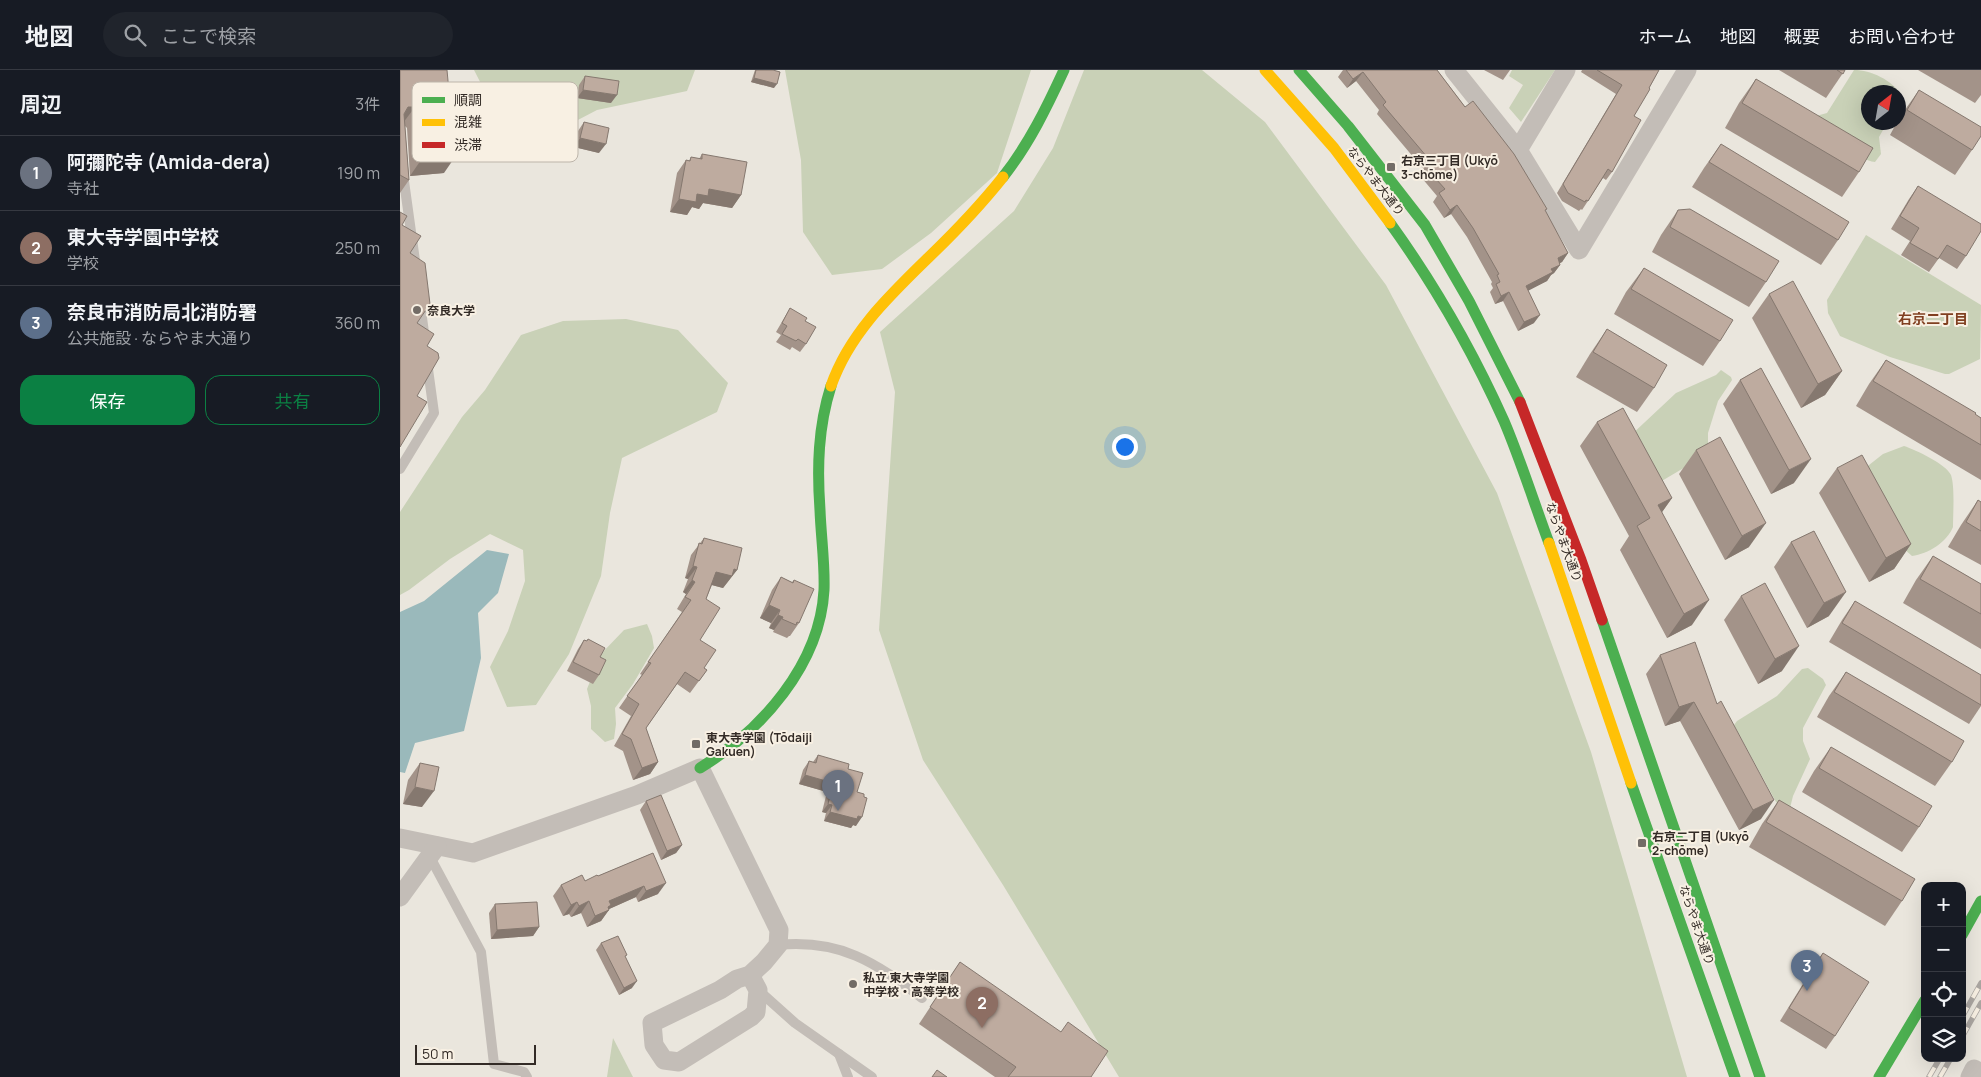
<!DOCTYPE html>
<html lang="ja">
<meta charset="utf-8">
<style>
body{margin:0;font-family:Manrope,"Noto Sans JP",sans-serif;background:#20242c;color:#f1f3f6}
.controls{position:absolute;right:15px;bottom:15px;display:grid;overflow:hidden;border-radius:10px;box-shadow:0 5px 20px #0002}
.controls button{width:45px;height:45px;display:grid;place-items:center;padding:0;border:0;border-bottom:1px solid #363941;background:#171b24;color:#f1f3f6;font:25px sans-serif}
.compass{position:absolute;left:1461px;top:15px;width:45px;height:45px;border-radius:50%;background:#171b24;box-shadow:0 5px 20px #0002;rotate:31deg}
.scale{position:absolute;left:15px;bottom:12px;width:121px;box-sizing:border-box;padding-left:5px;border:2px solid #332b26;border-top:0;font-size:14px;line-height:18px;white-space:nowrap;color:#332b26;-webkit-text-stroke:4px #f8f0e3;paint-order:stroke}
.you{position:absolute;left:724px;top:376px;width:18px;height:18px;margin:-12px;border:4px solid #fff;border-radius:50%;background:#1a73e8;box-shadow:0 0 0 8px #1a73e833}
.badge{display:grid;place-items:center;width:32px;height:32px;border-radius:50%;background:#0b8043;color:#fff;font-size:16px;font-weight:700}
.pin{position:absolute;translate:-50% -41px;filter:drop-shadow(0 1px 2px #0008)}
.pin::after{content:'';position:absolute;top:26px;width:18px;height:15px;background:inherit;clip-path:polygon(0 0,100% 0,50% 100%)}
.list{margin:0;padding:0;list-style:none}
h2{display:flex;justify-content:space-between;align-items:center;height:65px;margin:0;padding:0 20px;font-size:21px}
h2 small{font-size:16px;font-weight:400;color:#9ea1a6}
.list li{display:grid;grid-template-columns:32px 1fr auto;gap:15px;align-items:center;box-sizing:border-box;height:75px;padding:0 20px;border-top:1px solid #363941}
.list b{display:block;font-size:19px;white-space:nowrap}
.list p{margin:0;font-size:16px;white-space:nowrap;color:#9ea1a6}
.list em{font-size:16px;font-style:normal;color:#9ea1a6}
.actions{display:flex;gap:10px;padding:15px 20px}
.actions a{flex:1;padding:11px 0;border:1px solid #0b8043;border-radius:15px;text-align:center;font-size:18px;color:#0b8043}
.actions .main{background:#0b8043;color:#fff}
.icon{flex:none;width:28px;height:28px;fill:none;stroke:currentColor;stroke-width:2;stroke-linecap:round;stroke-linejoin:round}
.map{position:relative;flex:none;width:1581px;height:1007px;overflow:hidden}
header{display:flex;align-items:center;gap:30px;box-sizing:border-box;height:70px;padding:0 25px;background:#171b24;border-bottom:1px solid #363941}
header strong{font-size:24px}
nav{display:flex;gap:28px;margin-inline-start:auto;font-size:18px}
.search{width:350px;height:45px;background:#20242c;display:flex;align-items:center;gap:12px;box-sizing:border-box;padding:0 18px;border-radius:28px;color:#9ea1a6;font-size:19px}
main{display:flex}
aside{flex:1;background:#171b24}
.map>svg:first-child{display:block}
</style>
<header>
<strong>地図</strong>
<div class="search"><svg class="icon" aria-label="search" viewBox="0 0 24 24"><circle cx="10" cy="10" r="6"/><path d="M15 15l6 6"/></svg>ここで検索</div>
<nav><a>ホーム</a><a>地図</a><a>概要</a><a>お問い合わせ</a></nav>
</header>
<main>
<aside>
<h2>周辺<small>3件</small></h2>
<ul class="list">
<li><span class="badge" style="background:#6b7280">1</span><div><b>阿彌陀寺 (Amida-dera)</b><p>寺社</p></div><em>190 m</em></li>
<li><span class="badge" style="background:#8d6e63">2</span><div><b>東大寺学園中学校</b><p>学校</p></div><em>250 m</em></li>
<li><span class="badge" style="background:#5c6f8a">3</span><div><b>奈良市消防局北消防署</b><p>公共施設 · ならやま大通り</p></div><em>360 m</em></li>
</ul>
<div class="actions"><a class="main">保存</a><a>共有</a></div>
</aside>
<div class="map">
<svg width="1581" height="1007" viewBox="0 0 1581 1007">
<rect width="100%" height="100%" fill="#eae6dd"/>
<!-- green -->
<g fill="#c9d1b7">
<path d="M74 0H295L287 21 197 40 130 75 97 45Z"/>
<path d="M385 0H631L597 103 531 163 482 199 432 205 403 162 401 90Z"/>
<path d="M684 0H802L865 52 986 215 1097 423 1191 682 1287 1007H719L603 815 523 690 479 560 495 322 480 262 614 141 653 78Z"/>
<path d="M1112 0H1155L1121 52 1109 38 1123 15 1109 6Z"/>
<path d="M1454 0C1471 0 1492 10 1501 25L1499 34 1498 22H1468V52L1487 53 1479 67 1481 84 1475 92C1459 91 1420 59 1405 49L1427 43Z"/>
<path d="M1466 165 1581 235 1580 289 1549 304H1545L1490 287 1440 266 1428 243 1427 230Z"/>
<path d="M226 249 278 260 328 313 317 342 222 388 210 443 201 506 169 584 136 635 107 637 90 597 108 561 125 511 123 480 90 464 50 489 9 520 0 525V442L62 347 85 320 121 265 163 251Z"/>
<path d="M1321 300 1331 307 1332 310 1318 331 1308 363V376L1299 389 1260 412 1229 367 1276 323 1316 305Z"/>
<path d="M1504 376C1516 380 1546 394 1551 405 1555 417 1553 443 1553 457 1547 472 1528 484 1512 486L1503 478 1464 399 1483 384Z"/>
<path d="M247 554 252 566 254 578 233 614 215 638 216 654 214 669 205 672 191 659V636L187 619 201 584 224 560Z"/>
<path d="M1408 598 1423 609 1426 615 1403 658V671L1410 689 1393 726 1389 742 1387 745 1376 732 1334 655 1337 651 1377 626 1402 599Z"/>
<path d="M213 968 233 1007H207Z"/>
</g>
<!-- water -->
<path fill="#9ab9bb" d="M87 480 109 484 98 523 78 543 81 588 64 661 15 673 5 703 0 702V542L24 531Z"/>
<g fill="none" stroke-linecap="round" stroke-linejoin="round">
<!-- lane -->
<g stroke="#c3bdb7" stroke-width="10">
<path d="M3 104 16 198"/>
<path d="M20 233 25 270"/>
<path d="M0 399 34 343 27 292"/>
<path d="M30 787 81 882 94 994 124 1002 127 1007"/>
<path d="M378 875C440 869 475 892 522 928"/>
<path d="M358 920 395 953 472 1007"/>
<path d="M439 984 448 1007"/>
</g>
<!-- street -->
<g stroke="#c3bdb7" stroke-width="19">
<path d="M1054 0 1118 80 1179 180 1287 0"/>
<path d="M1118 80 1166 0"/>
<path d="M0 768 73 783 237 725 300 698 379 860 378 875 364 892 350 905 337 909 320 920 252 953 254 975 264 990 279 992 351 947 356 942 358 920 350 905"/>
<path d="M0 827 37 776"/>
<path d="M1570 1007 1574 999 1581 1003"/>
</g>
<!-- fast -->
<g stroke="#4caf50" stroke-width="11">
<path d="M899 0 948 56 1025 155 1069 231 1120 332"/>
<path d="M603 107C629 74 647 37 664 0"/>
<path d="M990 153C1034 214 1073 282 1104 351 1121 391 1134 433 1149 473"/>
<path d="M1202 550 1360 1007"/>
<path d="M300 698C361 661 420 595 424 520 425 494 421 467 420 440 417 398 418 357 431 316"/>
<path d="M1231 713 1335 1007"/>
<path d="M1562 865 1581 831"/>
<path d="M1479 1007 1525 930"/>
</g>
<!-- slow -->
<g stroke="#ffc107" stroke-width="11">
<path d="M865 0 934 78 990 153"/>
<path d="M431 316C449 264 489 226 528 188 554 163 580 136 603 107"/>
<path d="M1149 473 1231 713"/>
</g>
<!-- jam -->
<path stroke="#c62828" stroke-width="11" d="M1120 332 1181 490 1202 550"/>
<!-- rail casing -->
<g stroke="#aba6a1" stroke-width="5.5">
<g id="rail">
<path d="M1562 947 1581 913"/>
<path d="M1562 967 1581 933"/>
<path d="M1529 1007 1540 988"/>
<path d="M1540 1007 1551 988"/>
</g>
</g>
<!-- rail -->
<use href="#rail" stroke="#f8f0e3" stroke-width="4" stroke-dasharray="11" stroke-linecap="butt"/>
</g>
<!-- wall -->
<g fill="#a39389">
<path d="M0 0 44 103 10 106 7 58 5 56 9 110 0 123Z"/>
<path d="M355 0H373L374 18 351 12Z"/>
<path d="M943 0H1037L1145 141 1168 183 1162 192 1160 193V195L1154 203 1151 205 1147 211 1128 220 1134 253 1118 261 1103 231 1095 234 1090 222 1093 218 1091 214 1092 212 1067 167 1051 144 1044 148 1033 132 1037 126 1021 107 1025 101 977 44 979 40 956 11 947 18 938 7Z"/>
<path d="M1084 0H1110L1103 10Z"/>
<path d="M1182 0H1259L1234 46 1212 102 1206 110 1203 108 1182 140 1181 139 1179 141 1162 131 1157 123 1216 24 1181 2Z"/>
<path d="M1379 0H1445L1426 28Z"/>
<path d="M1518 0H1581V25L1575 33Z"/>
<path d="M185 6 211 33 177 28 179 15Z"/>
<path d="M1356 9 1459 102 1442 127 1325 58 1339 33Z"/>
<path d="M1519 20 1572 80 1555 105 1490 65 1497 52H1498V51L1502 44Z"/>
<path d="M184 52 199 83 174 77 178 61Z"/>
<path d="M1321 74 1438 170 1421 195 1292 117 1304 98Z"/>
<path d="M302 84 341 125 332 138 303 133 299 139 292 137 287 145 270 142 277 103 286 90 289 91 291 87 299 89Z"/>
<path d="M1518 116 1566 186 1557 199 1539 188 1529 202 1501 185 1510 171 1491 159 1509 129Z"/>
<path d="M1278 140 1366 212 1349 237 1252 182 1261 165Z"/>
<path d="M1244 198 1320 271 1303 296 1214 244 1226 222Z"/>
<path d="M1369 224 1442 301 1425 325 1401 338 1352 248Z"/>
<path d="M390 238 405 251 406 274 400 282 392 277 390 280 376 272 381 265 376 262Z"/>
<path d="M1207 259 1254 318 1237 342 1176 307 1190 284Z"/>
<path d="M1486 290 1581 348V410L1456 336 1469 314Z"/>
<path d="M1361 298 1394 413 1371 424 1323 334 1340 310Z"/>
<path d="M1197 352 1272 428 1262 442 1292 555 1267 568 1220 480 1229 466 1180 376Z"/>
<path d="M1296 380 1349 477 1325 490 1279 404Z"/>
<path d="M1437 398 1511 474 1494 499 1469 512 1419 423Z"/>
<path d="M1578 430 1581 432V495L1548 477 1561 455Z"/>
<path d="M1414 461 1429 546 1407 558 1374 497 1391 472Z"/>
<path d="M304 468 337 500 323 518 312 515 306 529 300 570 304 598 307 600 290 623 277 614 246 658 258 692 250 704 233 710 223 681 214 676 231 646 219 638 242 605 240 604 282 542 277 539 286 524 283 522 288 509 285 508 291 485Z"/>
<path d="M1533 486 1581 514V579L1503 533 1516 510Z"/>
<path d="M381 507 392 512 394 510 399 553 390 566H389L387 568 373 562 374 560 369 558 371 553 360 548 372 520Z"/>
<path d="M1341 526 1382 601 1358 614 1324 550Z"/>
<path d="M1455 531 1581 635V636L1569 654 1429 572 1442 550Z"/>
<path d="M184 570 200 587 199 605 193 614 167 601 178 579Z"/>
<path d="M1260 585 1317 634 1361 749 1339 760 1280 651 1265 656 1246 604Z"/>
<path d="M1446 602 1552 692 1535 716 1417 647 1429 626Z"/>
<path d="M1431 677 1519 757 1502 782 1402 722 1414 701Z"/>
<path d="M418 685 448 699 457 722 456 756 453 755 451 758 424 751 426 743 422 742 427 722 399 714 403 700 409 691 413 692Z"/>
<path d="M20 693 22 737 3 734 8 710Z"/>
<path d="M1379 730 1502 831 1485 856 1349 777 1362 754Z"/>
<path d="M246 731 282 775 276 783 261 790 240 740Z"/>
<path d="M253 783 258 824 238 832 236 827 209 839 201 851 187 857 181 843 171 847 169 844 163 846 153 826 161 815 185 811 198 806Z"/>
<path d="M95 834 139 857 133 866 91 869 89 843Z"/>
<path d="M201 873 225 887 232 918 219 925 196 880Z"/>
<path d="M1423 883 1435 966 1426 979 1380 951 1414 896Z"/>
<path d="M560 892 691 1007H595L519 954Z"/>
</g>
<!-- shaded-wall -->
<g fill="#85786f">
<path d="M963 2 956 11 947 18 953 9Z"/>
<path d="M354 8 377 14 374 18 351 12Z"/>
<path d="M183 20 217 25 211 33 177 28Z"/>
<path d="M8 37H15L3 53H0Z"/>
<path d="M180 68 206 74 199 83 174 77Z"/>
<path d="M55 87 44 103 10 106 21 90Z"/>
<path d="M309 119 341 125 332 138 303 133 299 139 292 137 287 145 270 142 279 129Z"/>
<path d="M1057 135 1051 144 1044 148 1050 140Z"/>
<path d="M1168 183 1162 192 1152 197 1158 188Z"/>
<path d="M1160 195 1154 203 1151 205 1147 211 1120 225 1126 216 1151 199Z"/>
<path d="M1109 222 1103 231 1095 234 1101 226Z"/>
<path d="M1140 245 1134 253 1118 261 1124 252Z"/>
<path d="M1442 301 1425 325 1401 338 1418 314Z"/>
<path d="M1411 389 1394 413 1371 424 1389 400Z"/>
<path d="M1272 428 1255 452 1258 435Z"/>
<path d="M1366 453 1349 477 1325 490 1342 466Z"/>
<path d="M1511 474 1494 499 1469 512 1486 488Z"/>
<path d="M293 496 297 497 288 509 285 508Z"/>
<path d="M334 499 337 500 323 518 308 514 316 502Z"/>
<path d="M292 510 295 512 286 524 283 522Z"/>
<path d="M1446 522 1429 546 1407 558 1424 533Z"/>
<path d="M1309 530 1292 555 1267 568 1284 544Z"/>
<path d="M369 535 380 540 371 553 360 548Z"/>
<path d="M378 545 383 547 374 560 369 558Z"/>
<path d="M1399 576 1382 601 1358 614 1375 589Z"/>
<path d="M1294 632 1280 651 1265 656 1279 637Z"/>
<path d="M258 692 250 704 233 710 242 698Z"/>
<path d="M405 705 433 713 427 722 399 714Z"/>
<path d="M15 717 34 721 22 737 3 734Z"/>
<path d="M1374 730 1361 749 1339 760 1353 740Z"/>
<path d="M428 734 432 735 426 743 422 742Z"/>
<path d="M430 742 458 746 462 747 456 756 453 755 451 758 424 751Z"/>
<path d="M282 775 276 783 261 790 267 781Z"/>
<path d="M266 813 258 824 238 832 246 821Z"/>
<path d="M244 816 236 827 207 840H209L201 851 187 857 195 846 209 831Z"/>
<path d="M189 831 181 843 171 847 179 836Z"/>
<path d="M177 832 169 844 163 846 171 835Z"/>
<path d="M139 857 133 866 91 869 97 860Z"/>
<path d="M237 911 232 918 219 925 224 918Z"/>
</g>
<!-- building -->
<g fill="#beab9f" stroke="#85786f">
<path d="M0 0H47L55 87 21 90 18 42 15 37H8L4 44 9 110 0 105Z"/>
<path d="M356 0H373L380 2 377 14 354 8Z"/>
<path d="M946 0H1037L1065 37 1073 31 1114 84 1147 139 1145 140 1168 183 1158 188 1160 195 1151 199 1153 202 1126 216 1140 245 1124 252 1109 222 1101 226 1096 214 1100 212 1097 205 1099 204 1073 158 1057 135 1050 140 1039 123 1045 119 1027 99 1033 94 983 35 986 32 963 2 953 9Z"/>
<path d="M1197 0H1259L1249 18 1250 19 1234 46 1241 50 1212 102 1208 99 1188 131 1186 130 1185 132 1168 123 1163 114 1222 15Z"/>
<path d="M1437 0H1445L1443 4Z"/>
<path d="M185 6 219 11 217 25 183 20Z"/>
<path d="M1356 9 1473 78 1459 102 1342 33Z"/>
<path d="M1519 20 1581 57V66L1572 80 1507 40Z"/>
<path d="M184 52 209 58 206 74 180 68Z"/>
<path d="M1321 74 1449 152 1438 170 1309 92Z"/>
<path d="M302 84 347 92 341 125 309 119 308 126 297 124 296 132 279 129 286 90 290 91 291 87 302 89Z"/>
<path d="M1518 116 1581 154V161L1566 186 1547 175 1538 189 1510 173 1519 158 1500 146Z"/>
<path d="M1290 139 1379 191 1366 212 1270 157 1278 140Z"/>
<path d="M0 142 7 146 2 155 21 166 10 183 25 193 30 234 17 253 34 264 27 276 38 283 39 288 17 326 27 332 0 377Z"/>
<path d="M1244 198 1333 250 1320 271 1231 219Z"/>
<path d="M1393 211 1442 301 1418 314 1369 224Z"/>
<path d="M390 238 407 248 405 251 416 257 406 274 398 269 396 271 382 264 387 256 382 253Z"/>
<path d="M1207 259 1267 295 1254 318 1193 282Z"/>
<path d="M1486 290 1576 343 1575 344 1581 348V375L1473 311Z"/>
<path d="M1361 298 1411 389 1389 400 1340 310Z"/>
<path d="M1223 338 1272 428 1258 435 1309 530 1284 544 1237 456 1250 448 1197 352Z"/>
<path d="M1320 367 1366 453 1342 466 1296 380Z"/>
<path d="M1462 385 1511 474 1486 488 1437 398Z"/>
<path d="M1578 430 1581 432V461L1566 452Z"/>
<path d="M1414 461 1446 522 1424 533 1391 472Z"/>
<path d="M304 468 342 478 337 500 334 499 332 506 316 502 306 529 320 538 300 570 316 580 304 598 307 600 299 611 285 602 246 658 258 692 242 698 231 669 222 664 239 634 227 626 251 593 248 592 291 530 285 527 295 512 292 510 297 497 293 496 299 473 302 474Z"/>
<path d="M1533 486 1581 514V544L1520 509Z"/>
<path d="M381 507 393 513 394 510 414 519 399 553 397 552 396 555 382 549 383 547 378 545 380 540 369 535Z"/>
<path d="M1365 513 1399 576 1375 589 1341 526Z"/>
<path d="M1455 531 1581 605V635L1442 553Z"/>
<path d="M188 569 205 578 200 587 206 590 199 605 173 592 184 570 187 571Z"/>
<path d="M1295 572 1317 634 1321 631 1374 730 1353 740 1294 632 1279 637 1260 585Z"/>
<path d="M1446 602 1564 671 1552 692 1434 622Z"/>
<path d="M1431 677 1532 736 1519 757 1419 698Z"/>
<path d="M418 685 449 694 448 699 463 703 457 722 464 724V727L467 728 462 747 458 746 457 749 430 742 432 735 428 734 433 713 405 705 409 691 416 693Z"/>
<path d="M20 693 39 697 34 721 15 717Z"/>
<path d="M261 725 282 775 267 781 246 731Z"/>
<path d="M1379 730 1515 809 1502 831 1366 752Z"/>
<path d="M253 783 266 813 246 821 244 816 209 831 211 835 208 837 209 840 195 846 189 831 179 836 177 832 171 835 161 815 182 805 185 811 197 805 198 806Z"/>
<path d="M137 832 139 857 97 860 95 834Z"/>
<path d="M218 866 227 885 225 886 237 911 224 918 201 873Z"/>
<path d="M1423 883 1469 912 1435 966 1389 938Z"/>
<path d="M560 892 661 962 668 952 708 981 691 1007H608L616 997 530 937Z"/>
<path d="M537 1000 547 1007H532Z"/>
</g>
<!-- markers -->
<g fill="#736c66" stroke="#f8f0e3" stroke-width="2">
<rect x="986" y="92" width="10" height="10" rx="2.5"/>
<circle cx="17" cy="240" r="5"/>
<rect x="291" y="669" width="10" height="10" rx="2.5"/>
<rect x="1237" y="768" width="10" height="10" rx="2.5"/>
<circle cx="453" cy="914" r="5"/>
</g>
<g text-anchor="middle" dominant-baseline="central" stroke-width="4" stroke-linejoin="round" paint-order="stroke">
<!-- poi labels -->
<g font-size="12" font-weight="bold" fill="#332b26" stroke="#f8f0e3" text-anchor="start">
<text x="1001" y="90">右京三丁目 (Ukyō<tspan x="1001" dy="14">3-chōme)</tspan></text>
<text x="27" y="240">奈良大学</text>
<text x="306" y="667">東大寺学園 (Tōdaiji<tspan x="306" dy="14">Gakuen)</tspan></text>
<text x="1252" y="766">右京二丁目 (Ukyō<tspan x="1252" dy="14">2-chōme)</tspan></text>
<text x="463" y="907">私立 東大寺学園<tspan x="463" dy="14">中学校・高等学校</tspan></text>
</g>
<!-- street labels -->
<g font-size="12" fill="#332b26" stroke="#f8f0e3">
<text transform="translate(976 111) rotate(52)">ならやま大通り</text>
<text transform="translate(1164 472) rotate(70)">ならやま大通り</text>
<text transform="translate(1297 855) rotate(71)">ならやま大通り</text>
</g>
<!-- neighbourhood labels -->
<g font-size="14" font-weight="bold" fill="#803f20" stroke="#f8f0e3">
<text x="1533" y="248">右京二丁目</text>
</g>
</g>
<!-- legend -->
<rect x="12" y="12" width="166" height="80" rx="8" fill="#f8f0e3" stroke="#bdb5aa" stroke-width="1"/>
<rect x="22" y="27" width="23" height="6" fill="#4caf50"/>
<rect x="22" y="49" width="23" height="7" fill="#ffc107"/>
<rect x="22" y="72" width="23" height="6" fill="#c62828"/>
<g font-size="14" fill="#332b26">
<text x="54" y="35">順調</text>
<text x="54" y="57">混雑</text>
<text x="54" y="80">渋滞</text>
</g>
</svg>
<div class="controls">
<button>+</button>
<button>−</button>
<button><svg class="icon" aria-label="locate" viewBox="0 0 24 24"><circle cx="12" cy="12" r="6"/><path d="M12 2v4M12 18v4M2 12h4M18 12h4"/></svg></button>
<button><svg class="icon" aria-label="layers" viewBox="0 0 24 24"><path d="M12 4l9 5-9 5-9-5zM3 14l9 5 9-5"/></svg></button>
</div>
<svg class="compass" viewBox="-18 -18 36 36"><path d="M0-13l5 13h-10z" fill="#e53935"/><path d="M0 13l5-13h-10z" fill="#9ea1a6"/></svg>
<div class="scale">50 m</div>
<div class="you"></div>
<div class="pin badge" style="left:438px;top:741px;background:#6b7280">1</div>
<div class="pin badge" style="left:582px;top:958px;background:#8d6e63">2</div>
<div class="pin badge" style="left:1407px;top:921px;background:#5c6f8a">3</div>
</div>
</main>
